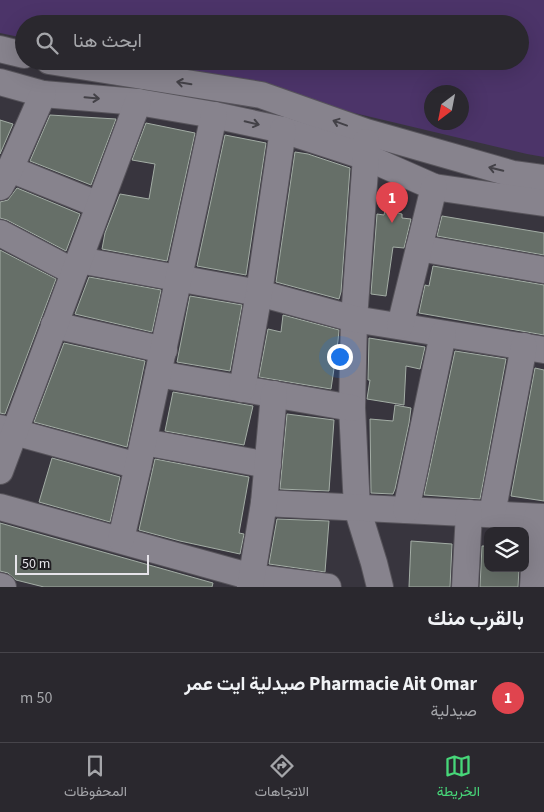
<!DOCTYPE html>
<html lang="ar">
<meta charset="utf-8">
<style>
body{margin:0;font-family:"Source Sans 3",Vazirmatn,sans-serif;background:#36343a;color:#f1f3f6;direction:rtl}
.controls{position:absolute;right:15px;bottom:15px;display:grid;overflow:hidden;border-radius:10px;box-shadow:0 5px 20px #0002}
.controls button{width:45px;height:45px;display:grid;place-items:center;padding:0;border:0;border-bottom:1px solid #46444a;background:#2a282e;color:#f1f3f6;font:25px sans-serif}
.compass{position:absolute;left:424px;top:85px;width:45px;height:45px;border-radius:50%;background:#2a282e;box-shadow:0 5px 20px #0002;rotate:212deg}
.scale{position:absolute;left:15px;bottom:12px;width:134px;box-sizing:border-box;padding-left:5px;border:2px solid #e6e4ea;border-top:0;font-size:14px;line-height:18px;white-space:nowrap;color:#e6e4ea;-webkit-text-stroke:4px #1f1d21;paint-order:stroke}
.you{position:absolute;left:339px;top:356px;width:18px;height:18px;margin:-12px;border:4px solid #fff;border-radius:50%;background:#1a73e8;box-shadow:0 0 0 8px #1a73e833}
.badge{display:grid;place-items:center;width:32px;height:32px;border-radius:50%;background:#47d779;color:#fff;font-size:16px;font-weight:700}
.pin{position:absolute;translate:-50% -41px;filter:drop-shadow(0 1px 2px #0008)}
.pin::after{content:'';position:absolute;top:26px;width:18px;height:15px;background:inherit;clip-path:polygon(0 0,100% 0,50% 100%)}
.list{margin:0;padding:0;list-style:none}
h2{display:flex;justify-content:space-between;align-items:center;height:65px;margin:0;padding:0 20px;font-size:21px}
h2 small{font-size:16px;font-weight:400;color:#a5a6aa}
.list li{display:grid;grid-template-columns:32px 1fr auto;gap:15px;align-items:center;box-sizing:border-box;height:90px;padding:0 20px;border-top:1px solid #46444a}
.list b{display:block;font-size:19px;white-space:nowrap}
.list p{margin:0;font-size:16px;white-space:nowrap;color:#a5a6aa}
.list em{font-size:16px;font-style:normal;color:#a5a6aa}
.icon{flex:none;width:28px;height:28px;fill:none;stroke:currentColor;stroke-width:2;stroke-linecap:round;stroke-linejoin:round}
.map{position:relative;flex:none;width:544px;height:587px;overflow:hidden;direction:ltr}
.search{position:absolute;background:#2a282e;box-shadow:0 5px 20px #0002;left:15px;right:15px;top:15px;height:55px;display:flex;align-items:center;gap:12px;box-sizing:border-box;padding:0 18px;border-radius:28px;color:#a5a6aa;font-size:19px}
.sheet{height:155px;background:#2a282e}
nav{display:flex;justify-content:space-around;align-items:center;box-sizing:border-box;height:70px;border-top:1px solid #46444a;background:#2a282e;font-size:14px;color:#a5a6aa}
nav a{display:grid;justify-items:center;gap:2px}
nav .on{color:#47d779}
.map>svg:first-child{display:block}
</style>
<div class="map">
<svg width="544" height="587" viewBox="0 0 544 587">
<rect width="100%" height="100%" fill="#38353e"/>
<!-- green -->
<path fill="#4c3469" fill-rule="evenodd" d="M0 0H544V157L527 154 270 93 128 61H520V24H24V38L0 33ZM432 92H462V122H432Z"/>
<!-- building -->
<g fill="#666f68" stroke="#a3ada5">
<path d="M50 115 116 119 91 185 30 161Z"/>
<path d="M0 120 13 124 0 154Z"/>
<path d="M146 123 195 133 167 261 102 249 105 233 120 194 149 199 155 164 132 160Z"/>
<path d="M225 135 266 143 246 275 197 266Z"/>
<path d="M295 152 308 154 350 168 341 292 339 299 276 282Z"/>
<path d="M17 188 80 214 66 251 7 220 0 218V202L8 200Z"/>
<path d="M385 210 402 214V218L411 219 404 248 393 247 386 296 371 294 377 214 384 215Z"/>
<path d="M442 216 544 233V255L437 236Z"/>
<path d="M0 250 56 279 5 414 0 413Z"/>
<path d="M433 266 544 285V335L419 313 425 285 429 286Z"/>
<path d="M89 277 161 290 152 332 75 314Z"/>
<path d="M190 296 242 305 230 371 177 362Z"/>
<path d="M283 315 339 330 338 341 331 389 259 377 268 329 281 332Z"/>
<path d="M369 338 425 347 420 369 406 366 404 405 367 399 370 380H368Z"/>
<path d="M64 343 145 361 127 447 34 422Z"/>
<path d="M455 351 506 359 480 499 424 495Z"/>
<path d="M535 368 544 370V501L511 496Z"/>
<path d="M173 392 253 406 244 445 165 431Z"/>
<path d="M395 405 411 408 409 423 395 489 393 494 371 493 370 419 393 421Z"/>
<path d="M287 414 334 420 329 491 280 489Z"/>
<path d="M52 458 120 477 110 522 39 502Z"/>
<path d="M155 459 249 477 239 533 244 534 240 554 180 541 139 530Z"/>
<path d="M277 519 329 521 325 572 269 564Z"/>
<path d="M0 523 213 583 212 587H44L16 580 8 573 0 571Z"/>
<path d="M411 541 452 544 450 587H409Z"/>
<path d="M482 546H488V568H519L518 587H480Z"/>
</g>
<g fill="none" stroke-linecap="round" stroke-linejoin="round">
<!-- minor casing -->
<g stroke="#57545b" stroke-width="28">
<g id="minor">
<path d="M0 49 24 55"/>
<path d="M49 61 261 95 366 132 513 174 544 178"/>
<path d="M0 82 43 94 138 102 214 115 283 130 366 157 434 187 544 203"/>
<path d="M366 142V157L354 319 352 408 357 508 374 563 380 587"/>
<path d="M10 169 99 205"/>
<path d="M0 187 10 169 43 94"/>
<path d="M0 233 74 272"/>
<path d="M419 248 544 270"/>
<path d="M79 260 259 293 354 319 544 350"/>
<path d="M54 325 164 350"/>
<path d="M400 326 434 187"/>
<path d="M158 374 352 408"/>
<path d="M242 389 259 293 283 130"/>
<path d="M0 428 138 466"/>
<path d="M144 442 268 465"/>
<path d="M0 471 138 102"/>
<path d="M264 503 544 517"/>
<path d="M0 507 252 577 328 587"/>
<path d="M406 510 443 334"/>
<path d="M492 514 524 346"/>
<path d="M121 539 138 466 214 115"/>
<path d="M0 586 3 587"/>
<path d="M250 587 264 503 274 394"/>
<path d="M465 587 469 513"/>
<path d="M533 587 537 517"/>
</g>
</g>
<!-- minor -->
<use href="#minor" stroke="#87838d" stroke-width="26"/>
</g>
<!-- one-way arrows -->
<defs><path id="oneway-shaft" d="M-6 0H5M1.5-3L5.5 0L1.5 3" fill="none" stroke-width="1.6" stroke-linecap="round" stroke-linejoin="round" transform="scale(1.25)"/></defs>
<g stroke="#434147">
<use href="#oneway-shaft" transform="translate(184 83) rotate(-171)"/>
<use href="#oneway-shaft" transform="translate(92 98) rotate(5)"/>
<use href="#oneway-shaft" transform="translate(252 123) rotate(13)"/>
<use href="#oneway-shaft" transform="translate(340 123) rotate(-160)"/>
<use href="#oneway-shaft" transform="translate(496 169) rotate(-166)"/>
</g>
</svg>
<div class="controls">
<button><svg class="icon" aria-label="layers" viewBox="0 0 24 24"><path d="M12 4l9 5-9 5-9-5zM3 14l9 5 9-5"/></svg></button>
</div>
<svg class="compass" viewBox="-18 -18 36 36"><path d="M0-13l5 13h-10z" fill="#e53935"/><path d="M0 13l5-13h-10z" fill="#a5a6aa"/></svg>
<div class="scale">50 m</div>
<div class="you"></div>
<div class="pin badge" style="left:392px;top:223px;background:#e0444e">1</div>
<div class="search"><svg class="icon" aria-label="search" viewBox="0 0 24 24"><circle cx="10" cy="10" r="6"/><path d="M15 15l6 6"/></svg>ابحث هنا</div>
</div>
<section class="sheet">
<h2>بالقرب منك<small></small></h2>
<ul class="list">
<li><span class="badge" style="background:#e0444e">1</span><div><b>Pharmacie Ait Omar صيدلية ايت عمر</b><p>صيدلية</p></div><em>50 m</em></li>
</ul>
</section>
<nav>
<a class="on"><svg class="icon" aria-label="map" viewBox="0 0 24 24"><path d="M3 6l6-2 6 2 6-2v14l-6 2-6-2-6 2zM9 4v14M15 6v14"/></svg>الخريطة</a>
<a><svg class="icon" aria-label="directions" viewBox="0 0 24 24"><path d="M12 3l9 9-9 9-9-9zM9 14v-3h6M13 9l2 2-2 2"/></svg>الاتجاهات</a>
<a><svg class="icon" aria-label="saved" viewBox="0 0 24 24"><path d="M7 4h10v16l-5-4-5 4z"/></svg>المحفوظات</a>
</nav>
